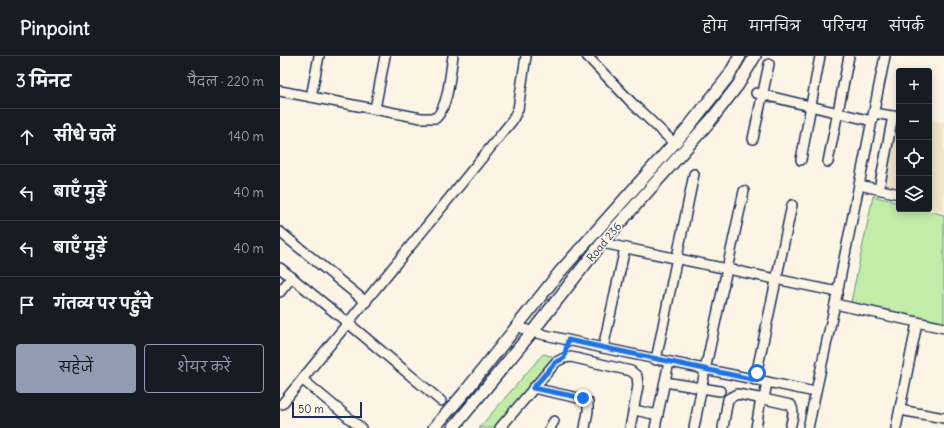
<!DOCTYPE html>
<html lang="hi">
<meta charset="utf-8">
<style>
body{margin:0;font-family:Delius,"Playpen Sans Deva",sans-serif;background:#20242c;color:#f1f3f6}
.controls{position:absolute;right:12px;top:12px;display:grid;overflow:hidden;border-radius:4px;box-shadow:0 2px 10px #0003}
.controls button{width:36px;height:36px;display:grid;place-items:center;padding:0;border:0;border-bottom:1px solid #363941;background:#171b24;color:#f1f3f6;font:20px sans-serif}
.scale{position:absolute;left:12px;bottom:10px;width:70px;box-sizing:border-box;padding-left:4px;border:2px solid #1b2f5e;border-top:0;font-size:11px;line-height:14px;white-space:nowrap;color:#1b2f5e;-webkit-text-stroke:3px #fcf5e5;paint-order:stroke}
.stop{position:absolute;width:12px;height:12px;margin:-9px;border:3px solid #1a73e8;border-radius:50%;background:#fff}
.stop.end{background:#1a73e8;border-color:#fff;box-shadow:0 1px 4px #0008}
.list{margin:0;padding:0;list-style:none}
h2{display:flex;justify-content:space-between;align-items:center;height:52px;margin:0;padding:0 16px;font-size:17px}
h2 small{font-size:13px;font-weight:400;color:#9ea1a6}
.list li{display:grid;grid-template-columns:26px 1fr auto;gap:12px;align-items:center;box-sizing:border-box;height:56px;padding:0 16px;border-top:1px solid #363941}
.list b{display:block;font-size:15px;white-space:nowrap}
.list em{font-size:13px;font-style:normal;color:#9ea1a6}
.actions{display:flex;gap:8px;padding:12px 16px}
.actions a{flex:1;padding:9px 0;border:1px solid #919bb2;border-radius:4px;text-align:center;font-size:14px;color:#919bb2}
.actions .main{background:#919bb2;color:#111}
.icon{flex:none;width:22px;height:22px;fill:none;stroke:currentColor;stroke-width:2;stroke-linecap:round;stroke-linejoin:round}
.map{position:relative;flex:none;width:664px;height:372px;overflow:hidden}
header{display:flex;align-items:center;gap:24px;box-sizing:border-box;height:56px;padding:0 20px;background:#171b24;border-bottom:1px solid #363941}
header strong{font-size:19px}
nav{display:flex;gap:22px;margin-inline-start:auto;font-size:14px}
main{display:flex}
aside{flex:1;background:#171b24}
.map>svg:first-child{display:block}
</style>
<header>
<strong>Pinpoint</strong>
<nav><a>होम</a><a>मानचित्र</a><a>परिचय</a><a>संपर्क</a></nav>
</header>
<main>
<aside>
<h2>3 मिनट<small>पैदल · 220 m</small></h2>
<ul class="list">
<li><svg class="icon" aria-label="ahead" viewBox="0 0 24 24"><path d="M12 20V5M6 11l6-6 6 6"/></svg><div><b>सीधे चलें</b></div><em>140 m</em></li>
<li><svg class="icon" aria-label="left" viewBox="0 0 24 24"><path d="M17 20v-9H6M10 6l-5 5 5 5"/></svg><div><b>बाएँ मुड़ें</b></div><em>40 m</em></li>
<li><svg class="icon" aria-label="left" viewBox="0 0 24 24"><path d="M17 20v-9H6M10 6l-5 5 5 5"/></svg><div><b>बाएँ मुड़ें</b></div><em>40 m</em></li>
<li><svg class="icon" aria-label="arrive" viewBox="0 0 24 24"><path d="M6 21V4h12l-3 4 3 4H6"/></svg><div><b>गंतव्य पर पहुँचे</b></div></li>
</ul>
<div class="actions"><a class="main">सहेजें</a><a>शेयर करें</a></div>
</aside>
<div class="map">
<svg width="664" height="372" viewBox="0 0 664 372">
<rect width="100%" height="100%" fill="#fcf5e5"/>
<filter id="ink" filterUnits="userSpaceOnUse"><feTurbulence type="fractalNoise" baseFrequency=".025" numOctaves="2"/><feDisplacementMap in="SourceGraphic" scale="8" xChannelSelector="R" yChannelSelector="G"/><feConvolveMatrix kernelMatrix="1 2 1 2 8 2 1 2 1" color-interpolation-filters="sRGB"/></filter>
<g filter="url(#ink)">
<!-- built -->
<g fill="#f1e4cb">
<path d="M607 57 619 59V143L592 135Z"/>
<path d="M649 64 664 66V157L649 152Z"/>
</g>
<!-- green -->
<g fill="#c2eca8" stroke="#6e8e83">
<path d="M593 140 619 147V153H642L664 159V266L571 246Z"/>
<path d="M263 298 284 303 225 372H199Z"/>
</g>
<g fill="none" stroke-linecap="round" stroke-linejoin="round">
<!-- minor casing -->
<g stroke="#1b2f5e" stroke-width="12">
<g id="minor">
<path d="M307 0 352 47 394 87"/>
<path d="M0 35 141 62H156C169 49 170 17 173 0"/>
<path d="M476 37 592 65"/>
<path d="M31 41 39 0"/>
<path d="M95 53 105 0"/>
<path d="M594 57 618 61"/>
<path d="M473 83 489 8"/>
<path d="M521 104 540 0"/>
<path d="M548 106 569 0"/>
<path d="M579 129 619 138"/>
<path d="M599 133 613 60"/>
<path d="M0 176 86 246"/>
<path d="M322 187 558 236"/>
<path d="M0 212 68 267 161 345"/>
<path d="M0 236 12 221"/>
<path d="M555 248 664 272"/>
<path d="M237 270 252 276 323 292 535 336"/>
<path d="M323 292 345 192"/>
<path d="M376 304 414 118"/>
<path d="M23 324 81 372"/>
<path d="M475 324 512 149"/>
<path d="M385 326 440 335"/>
<path d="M253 332 303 343 308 346V355L305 372"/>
<path d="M484 343 511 349C515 356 512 364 510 372"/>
<path d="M2 348 232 65 238 53 246 0"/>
<path d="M620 354 664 362"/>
<path d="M359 355 378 359"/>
<path d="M220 372 276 306 284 302 291 301 351 315 357 320 358 330 350 372"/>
<path d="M270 372 274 365"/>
<path d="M375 372 389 306"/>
<path d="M414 372 425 314 464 135"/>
<path d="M443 372 448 343 457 338 484 343 487 326"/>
<path d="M476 372 481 342"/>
<path d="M528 372 555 248 605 0"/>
<path d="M616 372 637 267"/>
</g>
</g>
<!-- tertiary casing -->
<g stroke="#1b2f5e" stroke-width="14">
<g id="tertiary">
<path d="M154 372 185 336 279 217 406 74 448 21 460 0"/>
<path d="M173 372 252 276 322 187 431 64 458 29 475 0"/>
</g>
</g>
<!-- minor -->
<use href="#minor" stroke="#fcf5e5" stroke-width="9"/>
<!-- tertiary -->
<use href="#tertiary" stroke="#fcf5e5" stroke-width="11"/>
</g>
</g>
<g fill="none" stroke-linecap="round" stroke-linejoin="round" filter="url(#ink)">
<!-- route -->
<path stroke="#1a73e8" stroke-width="5" d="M303 342 253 332 276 306 284 302 288 284 476 324 477 317"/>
</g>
<g text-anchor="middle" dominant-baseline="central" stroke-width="3.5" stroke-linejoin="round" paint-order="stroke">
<!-- street labels -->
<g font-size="11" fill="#1b2f5e" stroke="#fcf5e5">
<text transform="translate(324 186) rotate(-50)">Road 236</text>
</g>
</g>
</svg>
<div class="controls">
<button>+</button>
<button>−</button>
<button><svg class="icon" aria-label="locate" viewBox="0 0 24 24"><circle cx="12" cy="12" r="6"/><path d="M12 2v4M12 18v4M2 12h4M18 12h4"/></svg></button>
<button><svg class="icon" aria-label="layers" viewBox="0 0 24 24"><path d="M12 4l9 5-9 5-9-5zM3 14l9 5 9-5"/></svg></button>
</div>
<div class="scale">50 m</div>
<div class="stop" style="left:477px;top:317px"></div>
<div class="stop end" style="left:303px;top:342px"></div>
</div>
</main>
